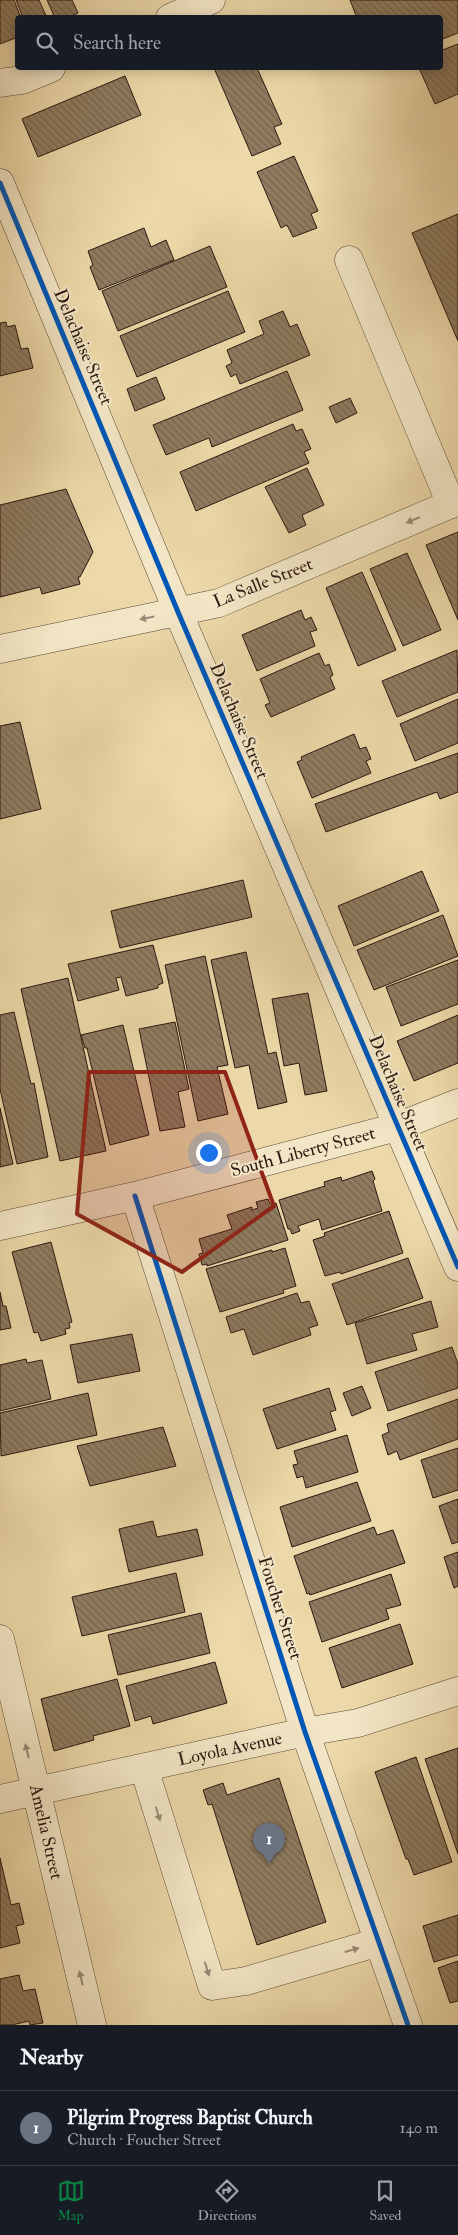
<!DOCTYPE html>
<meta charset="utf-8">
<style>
body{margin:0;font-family:"IM FELL Double Pica",serif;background:#20242c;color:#f1f3f6}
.you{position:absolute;left:208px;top:1152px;width:18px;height:18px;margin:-12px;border:4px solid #fff;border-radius:50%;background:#1a73e8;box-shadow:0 0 0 8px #1a73e833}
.badge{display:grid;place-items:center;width:32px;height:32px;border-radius:50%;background:#0b8043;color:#fff;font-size:16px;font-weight:700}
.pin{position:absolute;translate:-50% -41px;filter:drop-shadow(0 1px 2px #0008)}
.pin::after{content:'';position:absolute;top:26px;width:18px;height:15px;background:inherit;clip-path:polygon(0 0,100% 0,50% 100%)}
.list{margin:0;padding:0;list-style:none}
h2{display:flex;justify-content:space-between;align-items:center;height:65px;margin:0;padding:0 20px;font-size:21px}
h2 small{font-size:16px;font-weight:400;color:#9ea1a6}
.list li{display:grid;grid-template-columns:32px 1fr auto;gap:15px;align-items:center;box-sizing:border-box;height:75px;padding:0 20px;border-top:1px solid #363941}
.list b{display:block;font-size:19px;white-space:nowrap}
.list p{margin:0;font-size:16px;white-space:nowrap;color:#9ea1a6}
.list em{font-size:16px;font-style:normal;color:#9ea1a6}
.icon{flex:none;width:28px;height:28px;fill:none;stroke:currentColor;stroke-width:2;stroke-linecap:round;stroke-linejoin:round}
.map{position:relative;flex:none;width:458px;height:2025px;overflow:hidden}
.search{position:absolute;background:#171b24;box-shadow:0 2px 12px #0003;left:15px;right:15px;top:15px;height:55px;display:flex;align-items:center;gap:12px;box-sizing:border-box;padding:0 18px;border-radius:5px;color:#9ea1a6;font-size:19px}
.sheet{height:140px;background:#171b24}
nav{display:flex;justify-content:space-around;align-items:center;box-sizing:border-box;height:70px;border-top:1px solid #363941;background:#171b24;font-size:14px;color:#9ea1a6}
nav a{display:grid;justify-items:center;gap:2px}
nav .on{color:#0b8043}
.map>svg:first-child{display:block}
</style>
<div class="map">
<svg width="458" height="2025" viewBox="0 0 458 2025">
<defs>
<pattern id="building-back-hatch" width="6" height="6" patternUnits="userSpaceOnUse" patternTransform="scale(1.25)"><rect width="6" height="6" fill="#8f7c60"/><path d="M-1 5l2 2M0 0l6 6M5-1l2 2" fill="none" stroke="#75654e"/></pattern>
</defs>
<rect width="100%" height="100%" fill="#ecd8a8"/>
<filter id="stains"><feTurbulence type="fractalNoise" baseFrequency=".004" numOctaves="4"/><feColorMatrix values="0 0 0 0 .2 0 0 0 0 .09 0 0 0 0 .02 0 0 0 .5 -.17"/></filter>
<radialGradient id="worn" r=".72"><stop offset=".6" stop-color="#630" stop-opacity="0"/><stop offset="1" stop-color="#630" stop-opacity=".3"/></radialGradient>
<!-- building -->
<g fill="url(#building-back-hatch)" stroke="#2a1811">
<path d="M0 0H14L21 18H18V37L0 44Z"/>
<path d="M16 0H39L47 18H23Z"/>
<path d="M47 0H72L78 13 67 18H55Z"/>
<path d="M350 0H458V33L440 40V18H357Z"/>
<path d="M458 44V94L435 104 419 68H440V51Z"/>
<path d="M214 68H257L282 124 274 127 281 144 252 156Z"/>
<path d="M125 76 141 115 38 157 22 119Z"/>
<path d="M294 156 318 211 311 214 317 228 293 237 287 225 281 228 257 172Z"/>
<path d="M458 214V341L412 233Z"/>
<path d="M144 228 151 247 166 240 174 260 99 290 90 267 93 265 88 251Z"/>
<path d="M210 246 227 287 118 331 102 291Z"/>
<path d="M228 291 245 332 137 377 120 336Z"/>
<path d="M283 311 290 327 297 324 310 355 240 384 236 374 231 377 226 366 232 363 227 350 264 334 259 321Z"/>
<path d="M6 322 7 327 15 325 21 349 28 348 33 368 0 376V323Z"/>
<path d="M287 371 303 410 212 447 209 438 166 455 153 425Z"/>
<path d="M156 377 165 399 135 411 127 389Z"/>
<path d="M350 398 357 413 336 423 329 407Z"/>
<path d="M293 424 296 431 302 429 311 449 304 452 309 463 196 511 180 472Z"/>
<path d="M307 468 324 505 302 515 306 525 289 533 265 487Z"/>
<path d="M66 489 93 552 80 577H78L80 584 42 594 40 587 0 597V505Z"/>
<path d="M458 532V620L426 545Z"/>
<path d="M407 553 441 630 403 646 370 569Z"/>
<path d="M362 572 396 650 358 666 326 588Z"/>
<path d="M301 610 305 620 311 617 317 630 310 632 315 646 257 671 242 635Z"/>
<path d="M457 650 458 692 397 717 382 681Z"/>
<path d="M319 653 325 666 329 664 333 675 330 677 335 689 271 717 265 705 270 703 260 679Z"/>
<path d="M458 699V743L415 761 400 724Z"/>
<path d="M20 722 41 809 0 819V726Z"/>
<path d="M354 734 360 749 366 747 371 759 366 761 371 773 312 798 297 762 302 760 301 757Z"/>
<path d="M458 753V792L440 799 437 792 326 832 315 804Z"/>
<path d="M422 871 439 911 354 946 338 906Z"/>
<path d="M243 880 252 917 120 948 111 911Z"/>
<path d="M443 915 458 956 374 990 357 950Z"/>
<path d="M153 945 163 983 158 985V988L126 996 121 977 116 978 119 990 78 1001 68 964Z"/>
<path d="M246 952 268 1054 276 1052 287 1102 258 1109 249 1065 235 1068 211 960Z"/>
<path d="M205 956 228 1065 217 1067 228 1114 198 1121 165 965Z"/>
<path d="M458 960V1004L401 1026 386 987Z"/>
<path d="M68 978 106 1151 60 1161 21 989Z"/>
<path d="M308 993 327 1091 305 1095 299 1063 284 1066 272 999Z"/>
<path d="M14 1012 31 1084 34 1083 48 1157 17 1164 0 1089V1015Z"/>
<path d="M458 1015V1063L414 1081 397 1041Z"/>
<path d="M175 1022 189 1089 178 1092 185 1127 160 1131 139 1029Z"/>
<path d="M123 1025 149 1135 110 1145 87 1048H85L81 1035Z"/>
<path d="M0 1108 13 1164 0 1167Z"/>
<path d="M372 1171 375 1179 373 1181 382 1211 322 1230 319 1219 298 1226 300 1231 292 1234 290 1229H288L279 1200 325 1186 324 1182 341 1177 342 1181Z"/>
<path d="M268 1199 270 1204 276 1203 288 1240 207 1266V1264L202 1265 199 1254 203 1253 199 1239 232 1229 227 1215 252 1207V1210L258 1208 256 1202Z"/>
<path d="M389 1211 403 1253 341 1274 340 1272 325 1276 313 1240 325 1236 324 1233Z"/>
<path d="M51 1242 72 1322 69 1323 70 1328 65 1329 66 1334 41 1341 38 1332 34 1333 12 1252Z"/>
<path d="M285 1248 296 1286 283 1290 284 1293 220 1312 206 1269 272 1250V1252Z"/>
<path d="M408 1258 423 1298 347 1325 332 1284Z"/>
<path d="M0 1292 3 1306H6L11 1328 0 1330Z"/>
<path d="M297 1293 301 1303 309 1301 318 1325 309 1328 311 1335 253 1355 244 1329 231 1333 226 1317Z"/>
<path d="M431 1301 438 1327 412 1334 417 1350 367 1364 355 1323Z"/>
<path d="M132 1334 140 1371 78 1383 70 1345Z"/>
<path d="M452 1347 458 1364V1388L388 1411 375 1372Z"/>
<path d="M26 1359 27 1363 42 1360 51 1399 0 1411V1365Z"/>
<path d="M362 1386 371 1408 352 1416 343 1393Z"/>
<path d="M329 1388 336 1410 330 1412 336 1430 277 1449 263 1409Z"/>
<path d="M88 1393 97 1435 1 1456 0 1413Z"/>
<path d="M458 1399V1439L400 1460 397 1451 388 1455 382 1435 389 1432 387 1424Z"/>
<path d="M163 1427 176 1466 90 1486 77 1446Z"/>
<path d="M347 1435 358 1472 306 1488 303 1476 297 1478 293 1465 298 1464 294 1451Z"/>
<path d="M458 1448V1490L433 1498 421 1460Z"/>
<path d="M357 1482 371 1521 292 1547 280 1507Z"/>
<path d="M458 1499V1542L452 1544 439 1506Z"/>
<path d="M153 1521 157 1537 197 1529 203 1555 129 1572 119 1529Z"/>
<path d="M374 1527 377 1535 393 1530 405 1563 310 1595 309 1593 307 1594 294 1556Z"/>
<path d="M458 1552V1586L454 1588 444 1557Z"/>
<path d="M176 1573 185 1612 82 1636 72 1597Z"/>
<path d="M391 1574 401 1605 386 1609 389 1619 322 1642 309 1602Z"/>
<path d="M201 1613 210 1653 118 1675 108 1635Z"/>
<path d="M400 1624 413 1664 342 1688 329 1648Z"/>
<path d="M215 1662 227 1703 153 1724 151 1716 135 1721 126 1686Z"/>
<path d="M117 1679 130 1726 93 1736 94 1740 54 1751 41 1699Z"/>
<path d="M458 1748V1854L425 1759Z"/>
<path d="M416 1757 452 1862 414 1875 408 1859H406L375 1772Z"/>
<path d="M279 1778 326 1922 257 1945 212 1804 208 1805 203 1790 223 1783 227 1795Z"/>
<path d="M0 1858 11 1905 19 1903 24 1924 16 1926 20 1943 0 1948Z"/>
<path d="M458 1915V1955L434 1962 423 1926Z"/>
<path d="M458 1961V2001L450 2003 438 1968Z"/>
<path d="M19 1975 23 1991 35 1989 43 2023 30 2025 29 2021 12 2025H0V1979Z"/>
</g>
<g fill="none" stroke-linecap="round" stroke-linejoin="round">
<!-- minor casing -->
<g stroke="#5a4837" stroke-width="29">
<g id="minor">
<path d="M170 18 211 0"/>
<path d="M0 83 22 80 51 68"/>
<path d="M0 183 178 612 458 1267"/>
<path d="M349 260 451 504"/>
<path d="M0 649 219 603 458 501"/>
<path d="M135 1196 305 1732 408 2025"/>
<path d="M0 1226 135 1196 397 1127 458 1103"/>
<path d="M0 1639 92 2025"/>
<path d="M144 1768 212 1986 246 1981 379 1942"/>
<path d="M0 1799 305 1732 358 1723 458 1691"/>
</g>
</g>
<!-- minor -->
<use href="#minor" stroke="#f3e6c6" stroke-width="28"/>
<!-- cycleway casing -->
<g stroke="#f3e6c6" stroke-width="8">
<g id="cycleway">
<path d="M0 183 178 612 458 1267"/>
<path d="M135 1196 305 1732 408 2025"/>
</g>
</g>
<!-- cycleway -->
<use href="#cycleway" stroke="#0057b8" stroke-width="5"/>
</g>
<!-- one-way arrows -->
<defs><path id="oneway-solid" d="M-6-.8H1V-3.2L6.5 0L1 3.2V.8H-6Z" transform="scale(1.25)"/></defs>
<g fill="#998975">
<use href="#oneway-solid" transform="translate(413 520) rotate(157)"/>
<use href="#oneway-solid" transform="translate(147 618) rotate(169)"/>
<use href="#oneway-solid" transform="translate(27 1751) rotate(-104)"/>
<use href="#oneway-solid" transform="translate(158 1814) rotate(73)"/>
<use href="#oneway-solid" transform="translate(352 1950) rotate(-16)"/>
<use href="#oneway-solid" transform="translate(207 1969) rotate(73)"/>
<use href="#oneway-solid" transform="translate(81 1978) rotate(-103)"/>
</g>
<!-- marked area -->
<path fill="#8f2418" fill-opacity="0.2" stroke="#8f2418" stroke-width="4" stroke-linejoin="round" d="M89 1072H225L274 1206 182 1272 77 1214Z"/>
<g text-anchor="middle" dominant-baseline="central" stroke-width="4" stroke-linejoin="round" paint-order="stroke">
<!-- street labels -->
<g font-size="18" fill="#2a1811" stroke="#f3e6c6">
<text transform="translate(83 347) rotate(67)">Delachaise Street</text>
<text transform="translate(263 583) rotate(-22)">La Salle Street</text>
<text transform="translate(239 721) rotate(67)">Delachaise Street</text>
<text transform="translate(398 1093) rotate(67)">Delachaise Street</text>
<text transform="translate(303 1152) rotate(-15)">South Liberty Street</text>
<text transform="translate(280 1608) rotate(72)">Foucher Street</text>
<text transform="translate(230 1749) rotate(-12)">Loyola Avenue</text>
<text transform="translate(46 1832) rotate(77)">Amelia Street</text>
</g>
</g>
<rect width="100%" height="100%" filter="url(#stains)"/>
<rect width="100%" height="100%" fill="url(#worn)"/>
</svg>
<div class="you"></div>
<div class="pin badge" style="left:269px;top:1864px;background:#6b7280">1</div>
<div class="search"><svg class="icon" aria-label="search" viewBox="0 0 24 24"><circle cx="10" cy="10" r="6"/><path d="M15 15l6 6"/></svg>Search here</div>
</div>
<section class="sheet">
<h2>Nearby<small></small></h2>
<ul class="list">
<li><span class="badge" style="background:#6b7280">1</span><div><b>Pilgrim Progress Baptist Church</b><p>Church · Foucher Street</p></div><em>140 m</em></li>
</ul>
</section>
<nav>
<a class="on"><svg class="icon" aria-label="map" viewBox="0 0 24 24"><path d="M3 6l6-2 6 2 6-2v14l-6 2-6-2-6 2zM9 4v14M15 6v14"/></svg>Map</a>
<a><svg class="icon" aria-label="directions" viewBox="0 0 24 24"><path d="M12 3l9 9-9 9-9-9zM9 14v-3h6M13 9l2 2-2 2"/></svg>Directions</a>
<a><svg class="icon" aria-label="saved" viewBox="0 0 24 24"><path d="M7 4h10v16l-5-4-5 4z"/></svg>Saved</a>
</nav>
